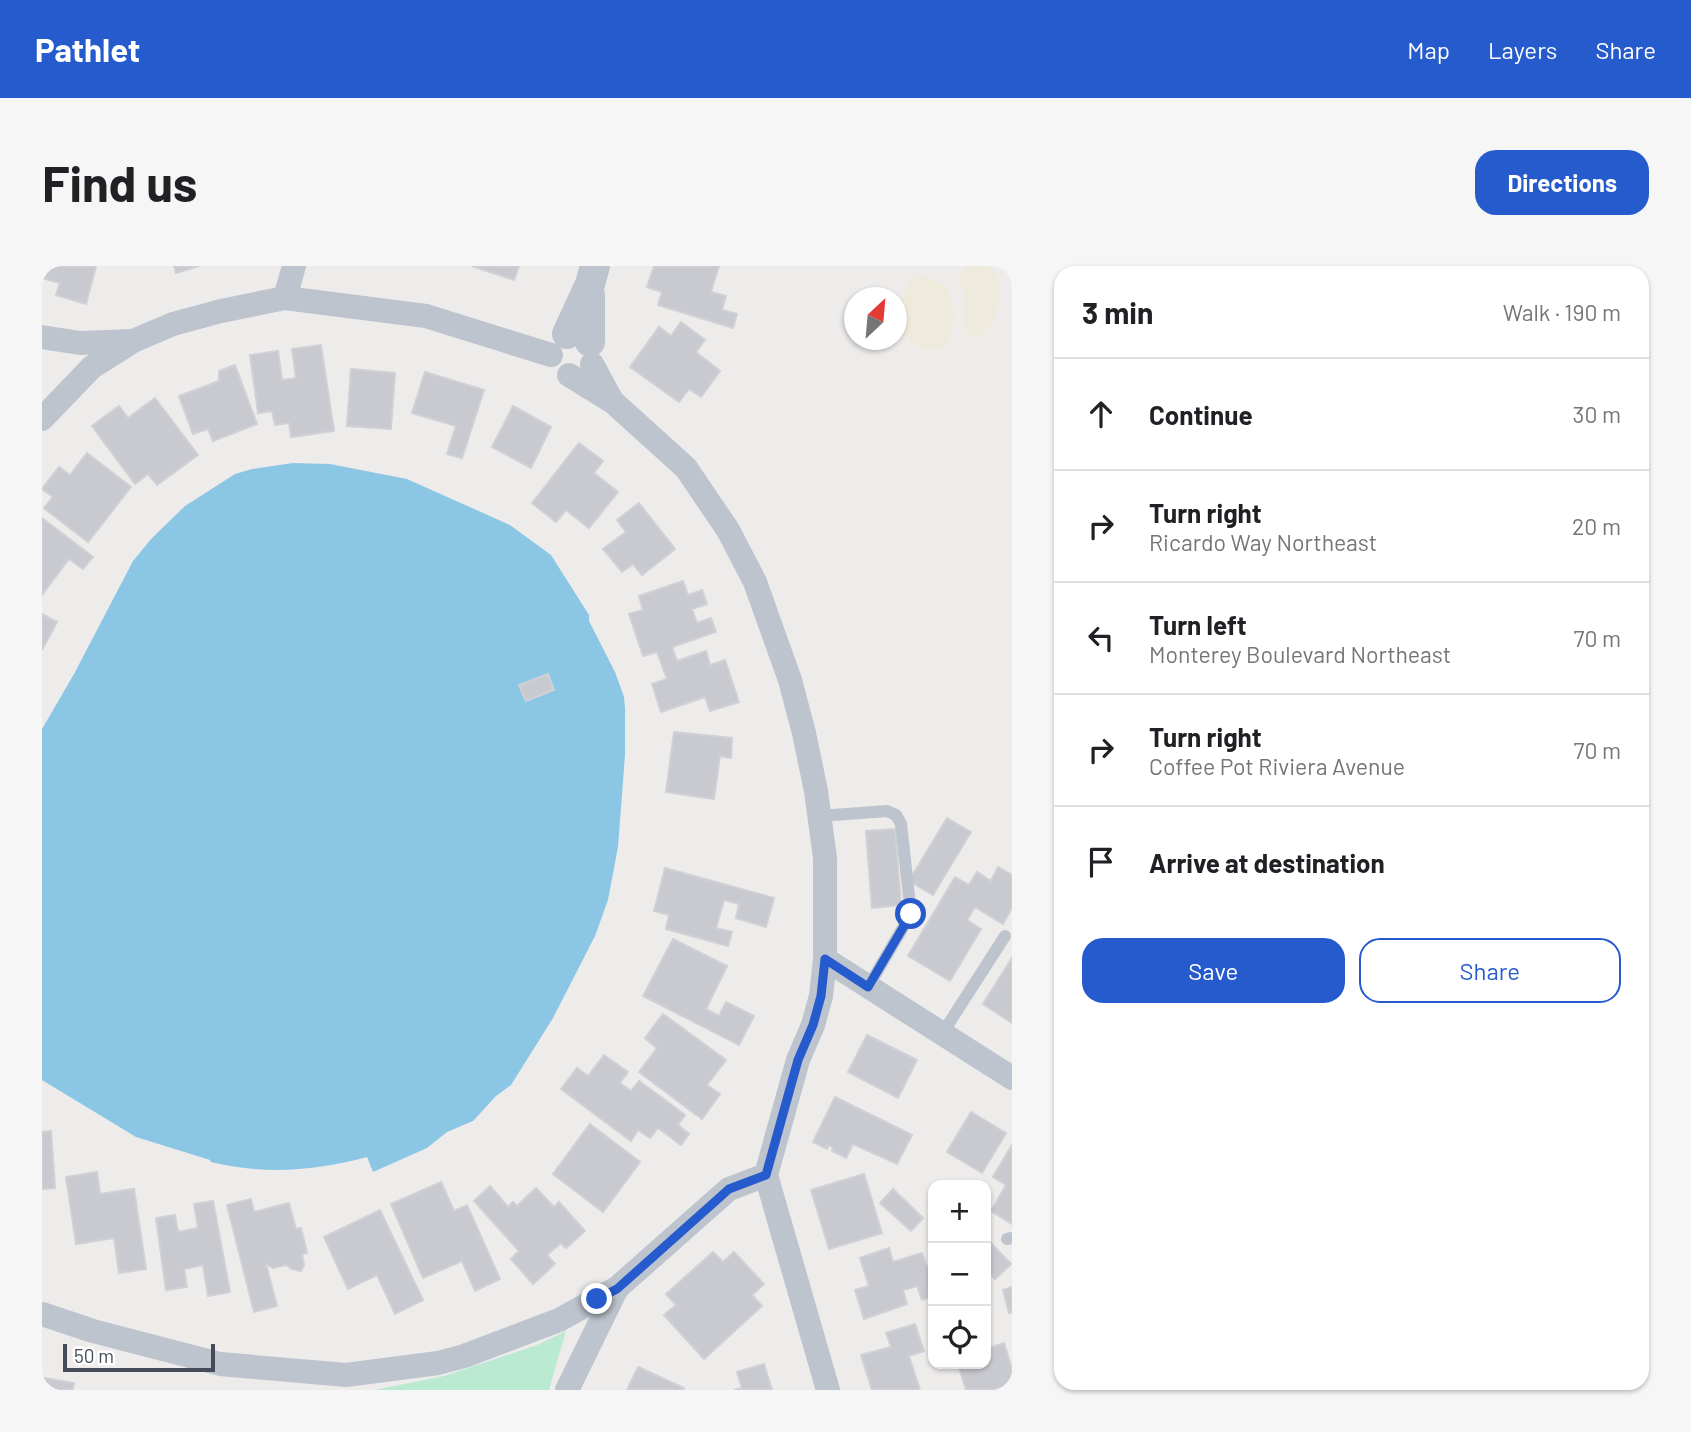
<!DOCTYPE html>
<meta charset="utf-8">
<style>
body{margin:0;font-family:Barlow,sans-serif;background:#f6f6f6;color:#202124}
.controls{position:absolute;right:21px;bottom:21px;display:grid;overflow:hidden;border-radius:14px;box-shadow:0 2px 5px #0004}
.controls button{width:63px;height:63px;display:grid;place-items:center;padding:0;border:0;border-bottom:2px solid #e0e0e0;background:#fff;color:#202124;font:35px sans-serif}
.compass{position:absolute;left:802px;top:21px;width:63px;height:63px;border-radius:50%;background:#fff;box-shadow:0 2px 5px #0004;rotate:26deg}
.scale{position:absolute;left:21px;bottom:18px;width:152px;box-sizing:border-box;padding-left:7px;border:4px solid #454c57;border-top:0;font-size:19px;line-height:24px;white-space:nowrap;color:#454c57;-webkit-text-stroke:5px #fff;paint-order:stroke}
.stop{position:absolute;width:21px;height:21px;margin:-16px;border:5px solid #265bcd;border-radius:50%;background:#fff}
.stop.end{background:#265bcd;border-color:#fff;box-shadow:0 2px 7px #0008}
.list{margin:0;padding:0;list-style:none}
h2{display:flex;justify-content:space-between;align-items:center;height:91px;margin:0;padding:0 28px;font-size:30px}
h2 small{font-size:23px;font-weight:400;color:#757577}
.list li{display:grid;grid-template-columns:46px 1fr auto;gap:21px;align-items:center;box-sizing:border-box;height:112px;padding:0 28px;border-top:2px solid #e0e0e0}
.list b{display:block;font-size:26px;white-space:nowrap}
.list p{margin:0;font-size:23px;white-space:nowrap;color:#757577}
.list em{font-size:23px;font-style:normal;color:#757577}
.actions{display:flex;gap:14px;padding:21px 28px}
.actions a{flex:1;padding:16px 0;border:2px solid #265bcd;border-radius:21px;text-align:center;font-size:24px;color:#265bcd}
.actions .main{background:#265bcd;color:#fff}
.icon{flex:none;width:38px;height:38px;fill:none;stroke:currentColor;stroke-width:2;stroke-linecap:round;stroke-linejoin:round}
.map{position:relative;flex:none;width:970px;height:1124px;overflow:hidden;border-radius:21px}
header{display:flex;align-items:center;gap:42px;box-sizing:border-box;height:98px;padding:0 35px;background:#265bcd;color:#fff}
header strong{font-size:33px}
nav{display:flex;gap:38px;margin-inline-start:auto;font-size:24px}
.intro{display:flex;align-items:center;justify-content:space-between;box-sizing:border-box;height:168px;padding:0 42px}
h1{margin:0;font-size:49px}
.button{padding:18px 32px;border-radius:21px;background:#265bcd;color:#fff;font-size:24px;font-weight:700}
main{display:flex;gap:42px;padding:0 42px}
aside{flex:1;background:#fff;border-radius:21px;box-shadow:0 2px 5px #0004}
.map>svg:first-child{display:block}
</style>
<header>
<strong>Pathlet</strong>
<nav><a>Map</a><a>Layers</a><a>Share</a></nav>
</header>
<div class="intro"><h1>Find us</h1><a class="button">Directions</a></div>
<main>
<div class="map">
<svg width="970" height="1124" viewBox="0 0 970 1124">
<rect width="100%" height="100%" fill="#eeebeb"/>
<!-- green -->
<path fill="#bbead2" d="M524 1065 507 1124H332L402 1110 495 1079Z"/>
<!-- sand -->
<g fill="#efebdc">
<path d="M924 0C931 0 941 0 947 1 965 7 956 47 949 59 946 64 942 68 938 72L931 73 923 66V29L916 13Z"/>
<path d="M877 9C915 14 919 52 904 81 851 97 847 25 877 9Z"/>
</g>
<!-- water -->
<path fill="#8bc7e4" d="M251 197 288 198 365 213 468 259 509 289 547 349V355L573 406 582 431 583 442V489L576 581 566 634 553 670 511 752 469 819 454 830 431 855 405 866 385 882 331 906 325 891C272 905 222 909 169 896L168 894 94 871 0 814V463L32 408 91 295 110 272 143 240 193 208 210 203Z"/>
<!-- building -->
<g fill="#c9c9d0" stroke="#cfd1d6" stroke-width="2">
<path d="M0 0H54L44 38 14 29 18 17 0 12Z"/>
<path d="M132 0H157L134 7Z"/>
<path d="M430 0H477L472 14Z"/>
<path d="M612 0H677L669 26 684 30 680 44 695 48 691 62 616 39 620 26 605 21Z"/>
<path d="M639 56 663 74 654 86 678 105 659 131 647 123 637 136 588 101 617 61 629 70Z"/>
<path d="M279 79 292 165 249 171 247 157 233 159 230 145 216 147 208 89 236 85 240 114 254 112 250 83Z"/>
<path d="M193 99 215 158 171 175 166 163 151 168 137 130 177 115V105Z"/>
<path d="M309 103 353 107 349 163 305 160Z"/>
<path d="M383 106 442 124 420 192 405 188 414 160 370 147Z"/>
<path d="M113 132 156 189 115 219 106 208 93 218 50 160 77 140 86 152Z"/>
<path d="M471 140 509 161 489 202 450 181Z"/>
<path d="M537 177 561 195 552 207 576 226 547 262 524 244 514 256 490 237Z"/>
<path d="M45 187 89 221 46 276 2 242 11 231 0 223 17 201 28 209Z"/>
<path d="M597 237 633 283 600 309 591 298 580 306 561 283 584 266 575 254Z"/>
<path d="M0 252 51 291 41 303 27 293 0 329Z"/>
<path d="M641 315 646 329 660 324 665 338 650 343 655 357 669 352 674 366 630 381 635 395 664 385 668 399 683 394 697 436 668 445 663 431 619 446 610 418 625 413 615 386 601 390 587 348 601 344 597 330Z"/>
<path d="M0 348 15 356 0 384Z"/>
<path d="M506 408 512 424 484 435 477 419Z"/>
<path d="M632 466 690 472 689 492 678 490 672 533 624 526Z"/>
<path d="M905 552 929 566 891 629 867 615Z"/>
<path d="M853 563 859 639 830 642 824 565Z"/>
<path d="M956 601 970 609V642L961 658 933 641 925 654 939 663 908 715 866 690 913 611 927 619 935 606 949 615Z"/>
<path d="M623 602 732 632 724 661 694 652 697 638 682 634 674 662 690 666 686 680 624 663 627 649 612 645Z"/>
<path d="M631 673 685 700 664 743 677 750 684 736 712 750 697 779 601 730Z"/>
<path d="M970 692V757L941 738Z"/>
<path d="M621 748 684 794 665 819 678 828 660 853 597 806 615 782 603 772Z"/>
<path d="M825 769 875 794 856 832 806 806Z"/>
<path d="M562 789 586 806 578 817 589 825 597 815 643 849 636 859 647 868 639 879 616 862 608 872 596 864 589 875 519 823 535 802 546 810Z"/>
<path d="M793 831 870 869 855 898 811 878 804 892 790 885 791 882 787 879 785 883 771 876Z"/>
<path d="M929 846 964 867 940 907 905 886Z"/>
<path d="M548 858 598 896 561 946 511 908Z"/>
<path d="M9 865 13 922 0 923V866Z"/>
<path d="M970 879V958L949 945 964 919 951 911Z"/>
<path d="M55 906 58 928 92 923 104 1003 77 1007 72 972 34 978 24 911Z"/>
<path d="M822 908 840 967 787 983 769 924Z"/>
<path d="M399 916 412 945 425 939 458 1013 433 1025 420 995 381 1012 349 938Z"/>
<path d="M448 920 466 941 471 936 475 940 494 922 512 941 517 936 543 965 524 982 519 977 505 989 513 998 491 1018 469 993 477 985 432 935Z"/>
<path d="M851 923 881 952 869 965 838 937Z"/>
<path d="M209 933 212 946 247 937 254 963 259 962 265 987 260 988 262 999 259 1005 250 1003 244 999 231 1002 224 998 235 1040 212 1046 185 939Z"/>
<path d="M171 935 188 1026 166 1030 161 999 142 1003 145 1021 124 1024 114 952 133 949 136 966 156 962 152 938Z"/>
<path d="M338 944 381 1034 353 1048 335 1009 306 1023 282 971Z"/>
<path d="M944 972 969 998 953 1013 944 1004Z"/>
<path d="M847 982 851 996 880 987 885 1001 891 999V1030L880 1034 875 1020 861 1024 865 1038 822 1053 813 1024 827 1020 818 992Z"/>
<path d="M671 986 681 996 692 986 722 1018 710 1029 720 1040 662 1093 622 1049 634 1039 624 1028Z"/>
<path d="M970 1021V1046L967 1047 961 1024Z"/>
<path d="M873 1058 882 1085 867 1090 878 1124H830L819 1089 849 1081 844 1067Z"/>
<path d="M962 1077 970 1103V1118L950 1124H924L916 1098H944V1083Z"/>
<path d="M722 1098 730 1124H692L700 1122 695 1106Z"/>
<path d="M596 1101 642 1122 641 1124H585Z"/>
<path d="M3 1112 32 1117 31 1124H1Z"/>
</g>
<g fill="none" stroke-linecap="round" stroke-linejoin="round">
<!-- service -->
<g stroke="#bdc4cd" stroke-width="12">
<path d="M777 550 845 545 854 549 859 558 869 648 826 721"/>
<path d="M900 768 963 670"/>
<path d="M965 973 970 972"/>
</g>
<!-- minor -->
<g stroke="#bdc4cd" stroke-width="24">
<path d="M243 32 252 0"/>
<path d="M0 71 38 77 90 75"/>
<path d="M550 98 570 135"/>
<path d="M527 109 571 136 644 202 686 264 713 316 748 414 762 467 774 525 783 592V693L779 730 771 759 756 794 724 909 786 1124"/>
<path d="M0 153 50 101 91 75 131 58 179 45 243 32 384 50 509 89"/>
<path d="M783 693 970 812"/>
<path d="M0 1048 51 1065 178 1098 304 1109 396 1097 422 1090 517 1054 575 1022 687 923 724 909"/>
<path d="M525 1124 575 1022"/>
</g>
<!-- tertiary -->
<g stroke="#bdc4cd" stroke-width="30">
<path d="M525 68 548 18 553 0"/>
<path d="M548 76V29"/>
</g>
</g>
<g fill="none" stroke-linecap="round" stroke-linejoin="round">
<!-- route -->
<path stroke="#265bcd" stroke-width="9" d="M555 1033 575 1023 687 923 724 909 756 794 771 759 779 730 783 693 826 721 869 648"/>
</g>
</svg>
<div class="controls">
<button>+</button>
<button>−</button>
<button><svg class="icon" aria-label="locate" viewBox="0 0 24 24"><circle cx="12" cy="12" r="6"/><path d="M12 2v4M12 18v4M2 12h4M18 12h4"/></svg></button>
</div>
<svg class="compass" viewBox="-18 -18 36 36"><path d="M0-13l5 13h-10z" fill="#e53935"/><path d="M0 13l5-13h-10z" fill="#757577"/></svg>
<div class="scale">50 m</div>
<div class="stop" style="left:869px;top:648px"></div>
<div class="stop end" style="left:555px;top:1033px"></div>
</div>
<aside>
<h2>3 min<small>Walk · 190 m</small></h2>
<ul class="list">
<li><svg class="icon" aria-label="ahead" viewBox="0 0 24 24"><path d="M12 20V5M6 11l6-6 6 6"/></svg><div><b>Continue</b></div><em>30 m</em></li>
<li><svg class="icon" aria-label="right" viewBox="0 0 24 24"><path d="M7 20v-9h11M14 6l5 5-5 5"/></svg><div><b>Turn right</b><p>Ricardo Way Northeast</p></div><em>20 m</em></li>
<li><svg class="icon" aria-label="left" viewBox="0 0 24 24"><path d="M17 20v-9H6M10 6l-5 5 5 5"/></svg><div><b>Turn left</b><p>Monterey Boulevard Northeast</p></div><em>70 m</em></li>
<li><svg class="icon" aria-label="right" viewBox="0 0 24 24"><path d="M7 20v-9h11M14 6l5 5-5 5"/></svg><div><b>Turn right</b><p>Coffee Pot Riviera Avenue</p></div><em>70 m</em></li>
<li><svg class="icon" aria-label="arrive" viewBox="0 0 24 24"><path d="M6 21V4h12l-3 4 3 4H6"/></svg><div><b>Arrive at destination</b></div></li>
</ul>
<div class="actions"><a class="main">Save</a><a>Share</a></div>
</aside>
</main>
